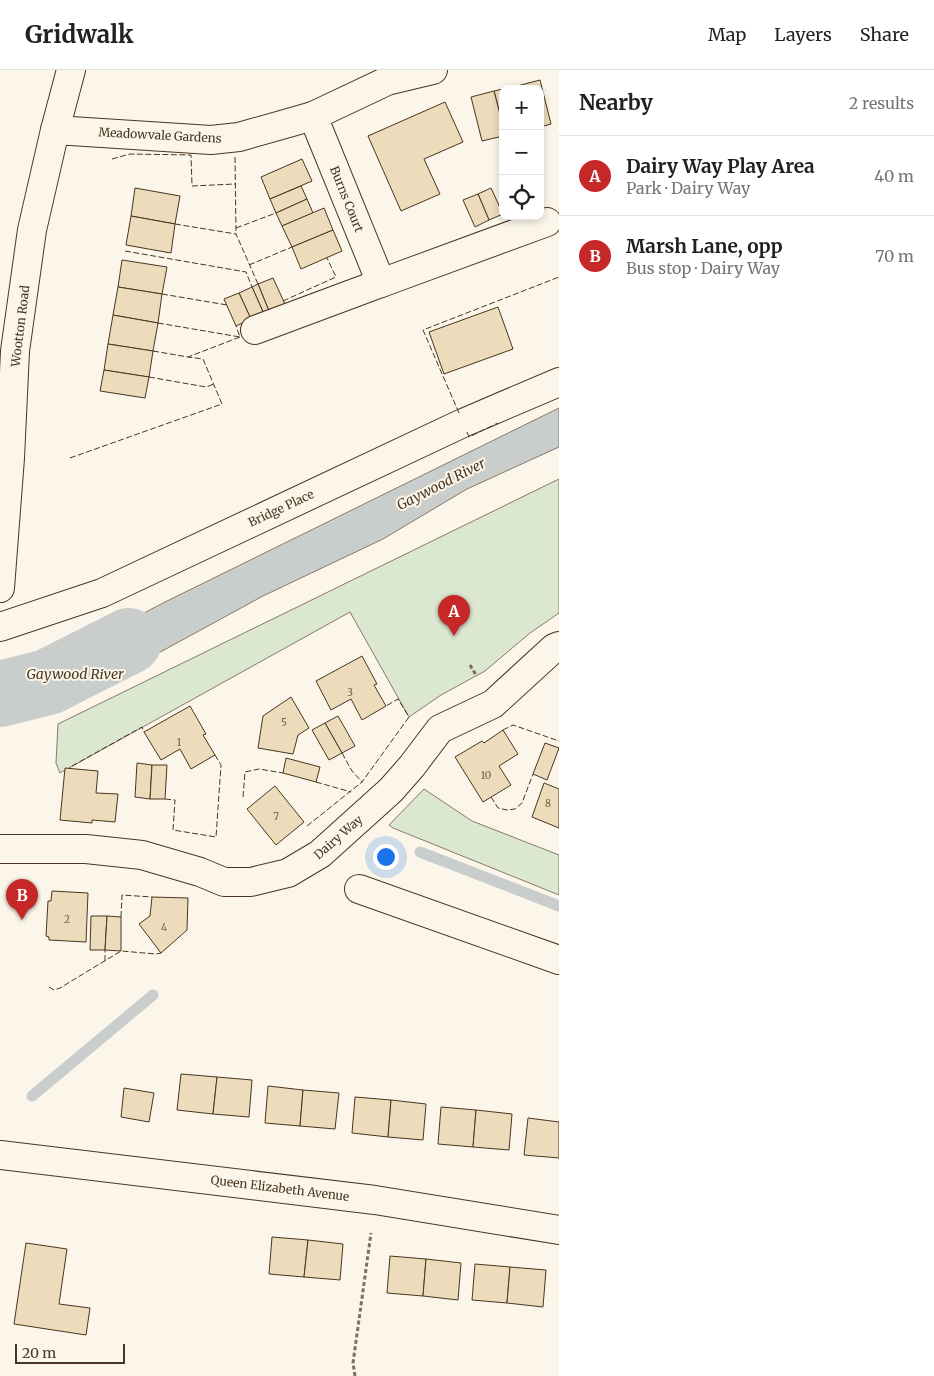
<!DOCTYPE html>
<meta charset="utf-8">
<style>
body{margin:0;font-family:Merriweather,serif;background:#f2f2f2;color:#202124}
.controls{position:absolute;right:15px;top:15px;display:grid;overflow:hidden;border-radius:10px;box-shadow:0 2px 8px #0003}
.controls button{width:45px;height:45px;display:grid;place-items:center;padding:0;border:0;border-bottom:1px solid #e0e0e0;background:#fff;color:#202124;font:25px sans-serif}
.scale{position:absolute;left:15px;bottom:12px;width:110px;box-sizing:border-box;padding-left:5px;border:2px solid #4a3520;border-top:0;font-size:14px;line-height:18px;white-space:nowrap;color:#4a3520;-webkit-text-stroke:4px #fbf6e9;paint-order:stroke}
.you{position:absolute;left:385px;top:786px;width:18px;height:18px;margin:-12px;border:4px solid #fff;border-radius:50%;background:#1a73e8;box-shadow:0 0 0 8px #1a73e833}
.badge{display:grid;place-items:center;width:32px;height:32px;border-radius:50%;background:#c62828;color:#fff;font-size:16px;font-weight:700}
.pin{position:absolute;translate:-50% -41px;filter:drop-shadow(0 1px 2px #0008)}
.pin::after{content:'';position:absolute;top:26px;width:18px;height:15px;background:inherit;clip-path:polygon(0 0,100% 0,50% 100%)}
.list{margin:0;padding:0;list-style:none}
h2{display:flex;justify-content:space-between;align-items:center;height:65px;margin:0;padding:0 20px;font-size:21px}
h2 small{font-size:16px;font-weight:400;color:#757577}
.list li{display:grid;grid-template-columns:32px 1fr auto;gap:15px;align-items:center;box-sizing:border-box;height:80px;padding:0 20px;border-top:1px solid #e0e0e0}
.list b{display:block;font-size:19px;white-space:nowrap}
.list p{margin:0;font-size:16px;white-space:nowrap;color:#757577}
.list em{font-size:16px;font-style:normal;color:#757577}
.icon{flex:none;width:28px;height:28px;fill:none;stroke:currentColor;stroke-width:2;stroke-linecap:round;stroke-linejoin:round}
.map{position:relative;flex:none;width:559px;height:1306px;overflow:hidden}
header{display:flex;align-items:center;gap:30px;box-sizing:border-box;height:70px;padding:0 25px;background:#fff;border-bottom:1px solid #e0e0e0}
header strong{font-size:24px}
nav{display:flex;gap:28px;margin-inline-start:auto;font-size:18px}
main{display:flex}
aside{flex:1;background:#fff}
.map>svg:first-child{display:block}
</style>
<header>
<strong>Gridwalk</strong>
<nav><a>Map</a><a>Layers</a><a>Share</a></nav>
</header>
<main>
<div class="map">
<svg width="559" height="1306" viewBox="0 0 559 1306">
<rect width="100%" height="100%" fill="#fbf6e9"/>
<!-- green -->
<g fill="#dce7d0" stroke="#887966">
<path d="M559 409V543L530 563 485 601 441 625 409 647 350 542 60 703 56 693 58 654Z"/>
<path d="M424 719 472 751 559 785V825L393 758 389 755Z"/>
</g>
<!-- water -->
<path fill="#c9cecd" stroke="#887966" d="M559 338V377L467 419 383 469 263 526 76 628 58 634 46 635 50 589 61 587 161 534Z"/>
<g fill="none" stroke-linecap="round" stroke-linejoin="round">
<!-- stream -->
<g stroke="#c9cecd" stroke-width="11">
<path d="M420 782 559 836"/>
<path d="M32 1026 153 925"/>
</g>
<!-- river -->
<path stroke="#c9cecd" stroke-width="66" d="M0 624 48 612 129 571"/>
</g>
<!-- building -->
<g fill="#ecdcbc" stroke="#4a3520">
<path d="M540 10 551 54 540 57V19H518L517 16Z"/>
<path d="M503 19V56L494 21Z"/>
<path d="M494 21 503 56V66L482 71 471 27Z"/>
<path d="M445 32 463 72 424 89 440 124 401 141 368 66Z"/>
<path d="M302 89 312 111 270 129 261 107Z"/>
<path d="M301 116 307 129 276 143 270 129Z"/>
<path d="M135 118 180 126 175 154 131 146Z"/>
<path d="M491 118 503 144 489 150 478 124Z"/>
<path d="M478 124 489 150 475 157 463 130Z"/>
<path d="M307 129 313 143 282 156 276 143Z"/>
<path d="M324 138 333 160 292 177 282 156Z"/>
<path d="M131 146 175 154 171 183 126 175Z"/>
<path d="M333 160 342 181 301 199 292 177Z"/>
<path d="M122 190 167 197 162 224 118 217Z"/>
<path d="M273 208 285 234 269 241 258 214Z"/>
<path d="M258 214 269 241 264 244 252 217Z"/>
<path d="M118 217 162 224 158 253 113 245Z"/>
<path d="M252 217 264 244 251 249 239 223Z"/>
<path d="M239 223 251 249 236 256 224 229Z"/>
<path d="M498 237 513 279 444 304 429 262Z"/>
<path d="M113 245 158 253 153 281 108 274Z"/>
<path d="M108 274 153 281 149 307 104 300Z"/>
<path d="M104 300 149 307 145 328 100 321Z"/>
<path d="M362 586 377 614 374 615 386 636 362 650 351 629 331 640 316 611Z"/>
<path d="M291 627 309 658 298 665 293 684 258 678 263 646Z"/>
<path d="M190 636 206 664 203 665 215 685 191 699 180 679 161 690 144 662Z"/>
<path d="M338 646 355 676 342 683 325 653Z"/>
<path d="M325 653 342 683 329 690 312 660Z"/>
<path d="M503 660 518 684 499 696 511 715 483 732 455 687 482 671 484 673Z"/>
<path d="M545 673 559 678 547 710 533 704Z"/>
<path d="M286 688 320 697 316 712 283 703Z"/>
<path d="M137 693 152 695 150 729 135 727Z"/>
<path d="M152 695H167L165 729H150Z"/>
<path d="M65 698 98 701 96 723 118 724 115 752 92 750V753L60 750Z"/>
<path d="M544 713 559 719V758L532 747Z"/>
<path d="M275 716 304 752 276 775 247 739Z"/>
<path d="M52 821 88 823 86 872 49 870V867L46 866 48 831H51Z"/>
<path d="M152 827 188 828 187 860 161 883 139 854 150 846Z"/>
<path d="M91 846H107L105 880H90Z"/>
<path d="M107 846 121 847V881L105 880Z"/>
<path d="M181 1004 217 1007 213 1044 177 1040Z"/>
<path d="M217 1007 252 1010 249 1047 213 1044Z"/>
<path d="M268 1016 303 1020 300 1056 265 1053Z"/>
<path d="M124 1018 154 1023 149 1052 121 1047Z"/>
<path d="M303 1020 339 1023 335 1059 300 1056Z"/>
<path d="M355 1027 391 1030 388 1067 352 1063Z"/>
<path d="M391 1030 426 1034 423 1070 388 1067Z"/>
<path d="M441 1037 476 1040 473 1077 438 1074Z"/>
<path d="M476 1040 512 1044 509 1080 473 1077Z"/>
<path d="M528 1048 559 1052V1088L524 1085Z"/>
<path d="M272 1167 308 1170 304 1207 269 1204Z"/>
<path d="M308 1170 343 1174 340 1210 304 1207Z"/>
<path d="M26 1173 67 1179 59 1234 90 1238 86 1265 14 1254Z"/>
<path d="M390 1186 426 1189 423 1226 387 1223Z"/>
<path d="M426 1189 461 1193 458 1230 423 1226Z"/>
<path d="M475 1194 510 1197 507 1233 472 1230Z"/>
<path d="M510 1197 546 1200 543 1237 507 1233Z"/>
</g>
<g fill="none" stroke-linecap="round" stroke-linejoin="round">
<!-- minor casing -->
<g stroke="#4a3520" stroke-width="30">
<g id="minor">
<path d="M313 46 381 213 547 152"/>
<path d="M55 60 211 70 239 67 313 46 387 11 433 0"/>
<path d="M255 260 381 213"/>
<path d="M0 557 102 523 463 353 559 312"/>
<path d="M0 779H86L142 785 200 802 224 812H251L288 803 320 784 391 720 412 696 440 659 493 634 554 578 559 576"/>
<path d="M359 819 559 890"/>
<path d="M0 1085 375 1130 559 1160"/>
</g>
</g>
<!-- major casing -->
<g stroke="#4a3520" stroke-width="30">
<path id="major" d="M0 518 10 388 15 281 32 160 55 60 71 0"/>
</g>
<!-- path -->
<g stroke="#7f6f5c" stroke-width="3" stroke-dasharray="4 2.5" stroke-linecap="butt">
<path d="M470 595 476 605"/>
<path d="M355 1306 353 1293 371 1163"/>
</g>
<!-- minor -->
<use href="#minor" stroke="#fbf6e9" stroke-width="28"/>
<!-- major -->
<use href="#major" stroke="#fbf6e9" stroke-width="28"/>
<!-- fence -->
<g stroke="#4a3520" stroke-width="1" stroke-dasharray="6 2.5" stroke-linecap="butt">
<path d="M235 87 236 164"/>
<path d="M112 89 130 84 191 85 192 116 235 114"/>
<path d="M175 154 236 164 258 214"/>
<path d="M236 158 276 143"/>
<path d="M125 181 246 202 252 217"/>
<path d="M249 195 292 177"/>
<path d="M162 224 227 235"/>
<path d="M283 231 336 207 327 188"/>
<path d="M158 253 240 267 236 256"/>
<path d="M153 281 188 287 240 267"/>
<path d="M149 307 206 317 214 314"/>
<path d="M459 343 423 260 559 207"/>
<path d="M467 362 469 367 498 353"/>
<path d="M70 388 222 334 203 289 188 287"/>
<path d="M503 660 513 655 559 671"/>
<path d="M342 683 352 701 362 712"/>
<path d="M72 696 142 657 144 662"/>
<path d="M316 712 351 722"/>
<path d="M243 727 245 702 259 699 283 703"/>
<path d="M491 727 498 738 507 740 515 739 522 733 533 704"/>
<path d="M165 729 175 730 173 760 216 767 221 695 215 685"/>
<path d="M307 756 362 712 409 647 398 629 386 636"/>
<path d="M121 847 122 825 152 827"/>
<path d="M105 891V880"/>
<path d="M49 917 54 920 60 918 121 881 156 884 161 883"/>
</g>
</g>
<g text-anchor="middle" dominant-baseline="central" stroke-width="4" stroke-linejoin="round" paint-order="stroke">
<!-- number labels -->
<g font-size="10" fill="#725f47">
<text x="350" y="622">3</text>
<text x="284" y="652">5</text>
<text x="179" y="672">1</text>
<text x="486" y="705">10</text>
<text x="548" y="733">8</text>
<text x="276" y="746">7</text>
<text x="67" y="849">2</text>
<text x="164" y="857">4</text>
</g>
<!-- street labels -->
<g font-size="12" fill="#4a3520" stroke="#fbf6e9">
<text transform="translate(160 65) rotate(3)">Meadowvale Gardens</text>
<text transform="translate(347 129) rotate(68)">Burns Court</text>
<text transform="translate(20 256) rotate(-83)">Wootton Road</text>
<text transform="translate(281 438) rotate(-25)">Bridge Place</text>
<text transform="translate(338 767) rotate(-41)">Dairy Way</text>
<text transform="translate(280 1118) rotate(7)">Queen Elizabeth Avenue</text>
</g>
<!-- water labels -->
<g font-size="14" font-style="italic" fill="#4a3520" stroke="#fbf6e9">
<text transform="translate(441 414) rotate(-27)">Gaywood River</text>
<text x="75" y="604">Gaywood River</text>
</g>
</g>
</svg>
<div class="controls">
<button>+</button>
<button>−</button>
<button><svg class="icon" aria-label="locate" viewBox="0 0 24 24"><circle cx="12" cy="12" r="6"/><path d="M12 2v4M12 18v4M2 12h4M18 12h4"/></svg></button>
</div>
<div class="scale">20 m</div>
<div class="you"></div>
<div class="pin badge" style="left:454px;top:566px">A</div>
<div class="pin badge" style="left:22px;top:850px">B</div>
</div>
<aside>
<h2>Nearby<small>2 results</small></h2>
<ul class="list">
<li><span class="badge">A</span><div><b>Dairy Way Play Area</b><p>Park · Dairy Way</p></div><em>40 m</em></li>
<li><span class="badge">B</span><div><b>Marsh Lane, opp</b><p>Bus stop · Dairy Way</p></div><em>70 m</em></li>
</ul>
</aside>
</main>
